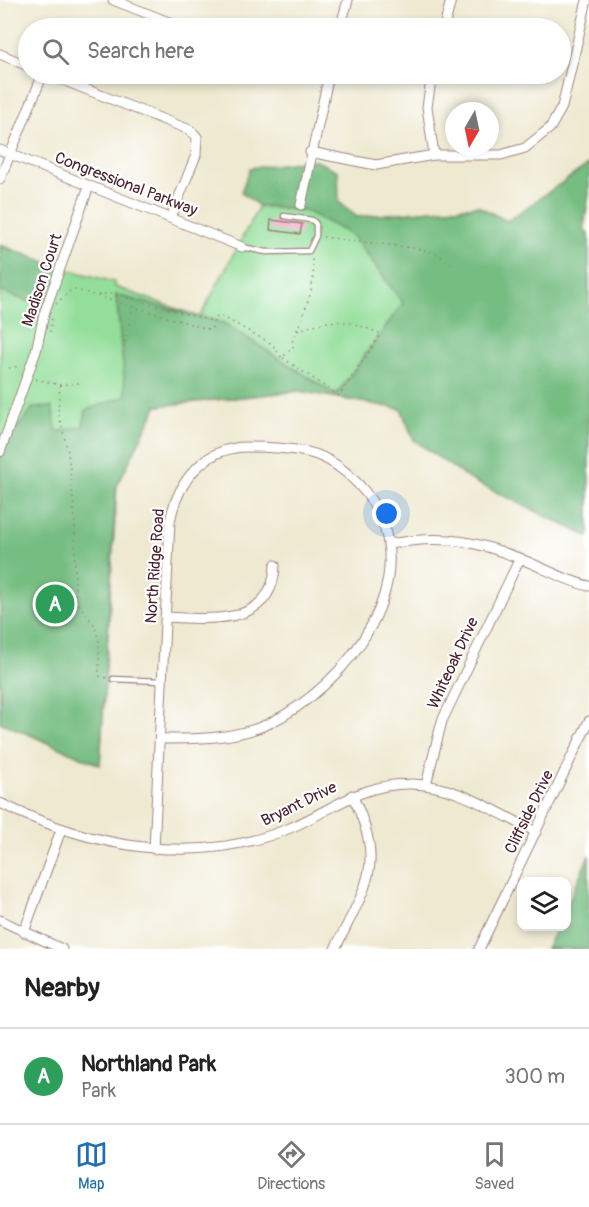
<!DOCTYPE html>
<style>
body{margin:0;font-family:Pangolin,sans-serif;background:#f6f6f6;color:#222}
.controls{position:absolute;right:18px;bottom:18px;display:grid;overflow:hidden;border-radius:12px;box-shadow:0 3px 9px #0003}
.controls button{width:54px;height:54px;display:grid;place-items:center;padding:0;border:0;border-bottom:2px solid #e0e0e0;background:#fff;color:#222;font:30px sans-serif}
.compass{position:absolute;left:445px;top:102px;width:54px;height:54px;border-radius:50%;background:#fff;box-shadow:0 3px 9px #0003;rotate:189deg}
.you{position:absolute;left:387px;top:514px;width:21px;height:21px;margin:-15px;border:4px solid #fff;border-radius:50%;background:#1a73e8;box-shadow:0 0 0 9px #1a73e833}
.badge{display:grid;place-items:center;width:39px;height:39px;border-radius:50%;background:#1f6fb2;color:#fff;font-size:20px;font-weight:700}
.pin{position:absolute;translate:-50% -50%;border:3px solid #fff;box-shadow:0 2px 6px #0006}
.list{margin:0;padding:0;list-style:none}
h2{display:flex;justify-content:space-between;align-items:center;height:78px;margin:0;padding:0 24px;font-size:26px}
h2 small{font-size:20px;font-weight:400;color:#767676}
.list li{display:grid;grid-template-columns:39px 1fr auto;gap:18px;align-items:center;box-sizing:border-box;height:96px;padding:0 24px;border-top:2px solid #e0e0e0}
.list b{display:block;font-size:22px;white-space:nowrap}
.list p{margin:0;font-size:20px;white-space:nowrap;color:#767676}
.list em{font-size:20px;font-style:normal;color:#767676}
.icon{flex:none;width:33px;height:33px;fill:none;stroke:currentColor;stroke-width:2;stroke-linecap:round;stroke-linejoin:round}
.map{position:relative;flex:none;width:589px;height:949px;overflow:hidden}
.search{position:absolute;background:#fff;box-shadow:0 3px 9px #0003;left:18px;right:18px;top:18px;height:66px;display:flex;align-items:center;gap:15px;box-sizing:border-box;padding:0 21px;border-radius:33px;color:#767676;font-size:22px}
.sheet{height:174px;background:#fff}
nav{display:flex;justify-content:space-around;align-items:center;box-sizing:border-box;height:84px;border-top:2px solid #e0e0e0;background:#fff;font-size:16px;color:#767676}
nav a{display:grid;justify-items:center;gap:3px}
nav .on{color:#1f6fb2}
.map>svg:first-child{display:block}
</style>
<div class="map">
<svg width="589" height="949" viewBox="0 0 589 949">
<rect width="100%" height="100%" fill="#fff"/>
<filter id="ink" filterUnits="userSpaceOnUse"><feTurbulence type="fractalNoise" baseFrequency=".0167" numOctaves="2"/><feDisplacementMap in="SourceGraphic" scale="12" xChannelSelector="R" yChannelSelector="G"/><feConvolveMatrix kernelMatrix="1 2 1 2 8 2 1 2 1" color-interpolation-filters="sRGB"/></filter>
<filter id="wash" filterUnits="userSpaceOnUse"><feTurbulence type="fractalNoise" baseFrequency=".008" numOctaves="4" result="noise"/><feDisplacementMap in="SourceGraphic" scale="24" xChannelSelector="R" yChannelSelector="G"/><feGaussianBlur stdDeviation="1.35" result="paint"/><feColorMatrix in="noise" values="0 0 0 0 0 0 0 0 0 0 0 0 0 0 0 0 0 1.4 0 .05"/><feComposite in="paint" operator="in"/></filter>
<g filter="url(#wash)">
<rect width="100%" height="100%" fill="#eee9d0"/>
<!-- green -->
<path fill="#93de9a" stroke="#6e7e62" stroke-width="1.5" d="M259 206 357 217 478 206 349 400 299 391 157 406 117 485 100 765 0 722V245L56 266 114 282 115 287 200 317Z"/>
<!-- forest -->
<g fill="#76bd82" stroke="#606e56" stroke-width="1.5">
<path d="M314 160 338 171 339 202 357 217 478 206 507 221 589 164V194L583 231 589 234V537L469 479 414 440 401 409 299 391 157 406 116 488 100 765 0 722V451L33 408 52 407 57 432 83 426 86 410 126 396 116 295 224 323 336 395 403 303 352 235 302 209 259 206 241 192 250 168Z"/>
<path d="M0 245 56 266 43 307 0 291Z"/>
<path d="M589 855V949H546L557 927 566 926 567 905Z"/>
</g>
<g id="blocks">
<!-- building -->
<path fill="#f4a7d0" d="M271 220 302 224 300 234 270 230Z"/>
</g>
</g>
<g filter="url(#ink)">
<use href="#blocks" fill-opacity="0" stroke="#9c847e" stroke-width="1.5"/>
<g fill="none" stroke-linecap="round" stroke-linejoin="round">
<!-- lane casing -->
<g stroke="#9c847e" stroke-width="7">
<g id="lane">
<path d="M242 247 266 252 309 251 316 236V224L312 220 284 216"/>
<path d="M113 679 161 681"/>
</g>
</g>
<!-- street casing -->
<g stroke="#9c847e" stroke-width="11">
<g id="street">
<path d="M113 0 184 28"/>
<path d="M340 28 348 0"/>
<path d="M444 28 451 0"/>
<path d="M0 54 28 66"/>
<path d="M47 74 190 130 197 137 196 155 171 217"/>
<path d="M308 74 328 77"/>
<path d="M432 74 427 107 434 155"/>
<path d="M0 150 242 247"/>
<path d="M310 152 376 165 434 155H501L525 148 550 128 562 107 587 0"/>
<path d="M0 179 43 74"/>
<path d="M301 205 329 74"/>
<path d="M0 452 36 351 44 314 89 186"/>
<path d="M390 544C445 533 483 542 533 564 551 572 570 582 589 586"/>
<path d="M166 617C210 619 273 627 275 565"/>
<path d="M426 785 442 721 520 558"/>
<path d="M0 803C90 847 194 868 290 828 332 810 360 784 409 784 453 783 498 813 536 832"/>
<path d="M154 849 170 521C178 481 204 447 248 447 268 447 287 448 307 452 330 457 351 475 366 493 431 578 347 686 268 724 235 739 196 739 161 739"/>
<path d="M0 920 62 949"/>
<path d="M24 932 61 830"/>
<path d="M335 949C366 885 387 865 352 795"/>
<path d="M479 949 589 721"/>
</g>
</g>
<!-- path -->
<g stroke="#9c847e" stroke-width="1.5" stroke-dasharray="1.5 4.5" stroke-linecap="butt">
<path d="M323 237 414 248 436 253 455 267"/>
<path d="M98 295 110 293 212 321"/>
<path d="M56 304 71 290H77L211 330 215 318 221 316 272 344 282 358 293 347 292 342C301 319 320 282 311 257"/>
<path d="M50 332 52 316"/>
<path d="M124 348 132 309"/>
<path d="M283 358 339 396 381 334C347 319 332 317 297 331"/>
<path d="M9 368 21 366"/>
<path d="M36 379 60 385 79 383"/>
<path d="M60 385 58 412 68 452 75 518V599L95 626 99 642V676L107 678"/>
</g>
<!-- lane -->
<use href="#lane" stroke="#fff" stroke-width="4.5"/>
<!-- street -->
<use href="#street" stroke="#fff" stroke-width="9"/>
</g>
</g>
<g text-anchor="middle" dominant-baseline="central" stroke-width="4.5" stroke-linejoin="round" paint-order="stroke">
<!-- street labels -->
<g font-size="16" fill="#4a1f2b" stroke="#fff">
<text transform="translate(126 184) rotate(21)">Congressional Parkway</text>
<text transform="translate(42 280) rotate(-72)">Madison Court</text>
<text transform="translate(155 566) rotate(-86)">North Ridge Road</text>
<text transform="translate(453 663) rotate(-65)">Whiteoak Drive</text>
<text transform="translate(299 804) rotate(-26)">Bryant Drive</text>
<text transform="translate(529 812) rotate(-64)">Cliffside Drive</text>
</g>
</g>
</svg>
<div class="controls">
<button><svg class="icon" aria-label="layers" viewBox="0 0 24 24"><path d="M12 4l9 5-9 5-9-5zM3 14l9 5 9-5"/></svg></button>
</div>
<svg class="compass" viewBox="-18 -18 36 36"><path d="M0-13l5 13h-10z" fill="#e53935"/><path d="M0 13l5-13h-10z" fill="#767676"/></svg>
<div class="you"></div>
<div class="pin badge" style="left:55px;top:604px;background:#2e9e5b">A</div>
<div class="search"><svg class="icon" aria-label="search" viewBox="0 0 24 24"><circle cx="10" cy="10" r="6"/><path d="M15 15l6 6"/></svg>Search here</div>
</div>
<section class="sheet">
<h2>Nearby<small></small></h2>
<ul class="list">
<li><span class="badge" style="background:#2e9e5b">A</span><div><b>Northland Park</b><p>Park</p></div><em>300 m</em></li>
</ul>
</section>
<nav>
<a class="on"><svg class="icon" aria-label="map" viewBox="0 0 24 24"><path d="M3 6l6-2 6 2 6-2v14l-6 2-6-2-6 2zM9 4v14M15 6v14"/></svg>Map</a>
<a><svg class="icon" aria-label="directions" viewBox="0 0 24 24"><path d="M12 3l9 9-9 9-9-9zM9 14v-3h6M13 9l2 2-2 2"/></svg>Directions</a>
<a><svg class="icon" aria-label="saved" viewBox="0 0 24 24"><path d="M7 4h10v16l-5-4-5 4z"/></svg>Saved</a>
</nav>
